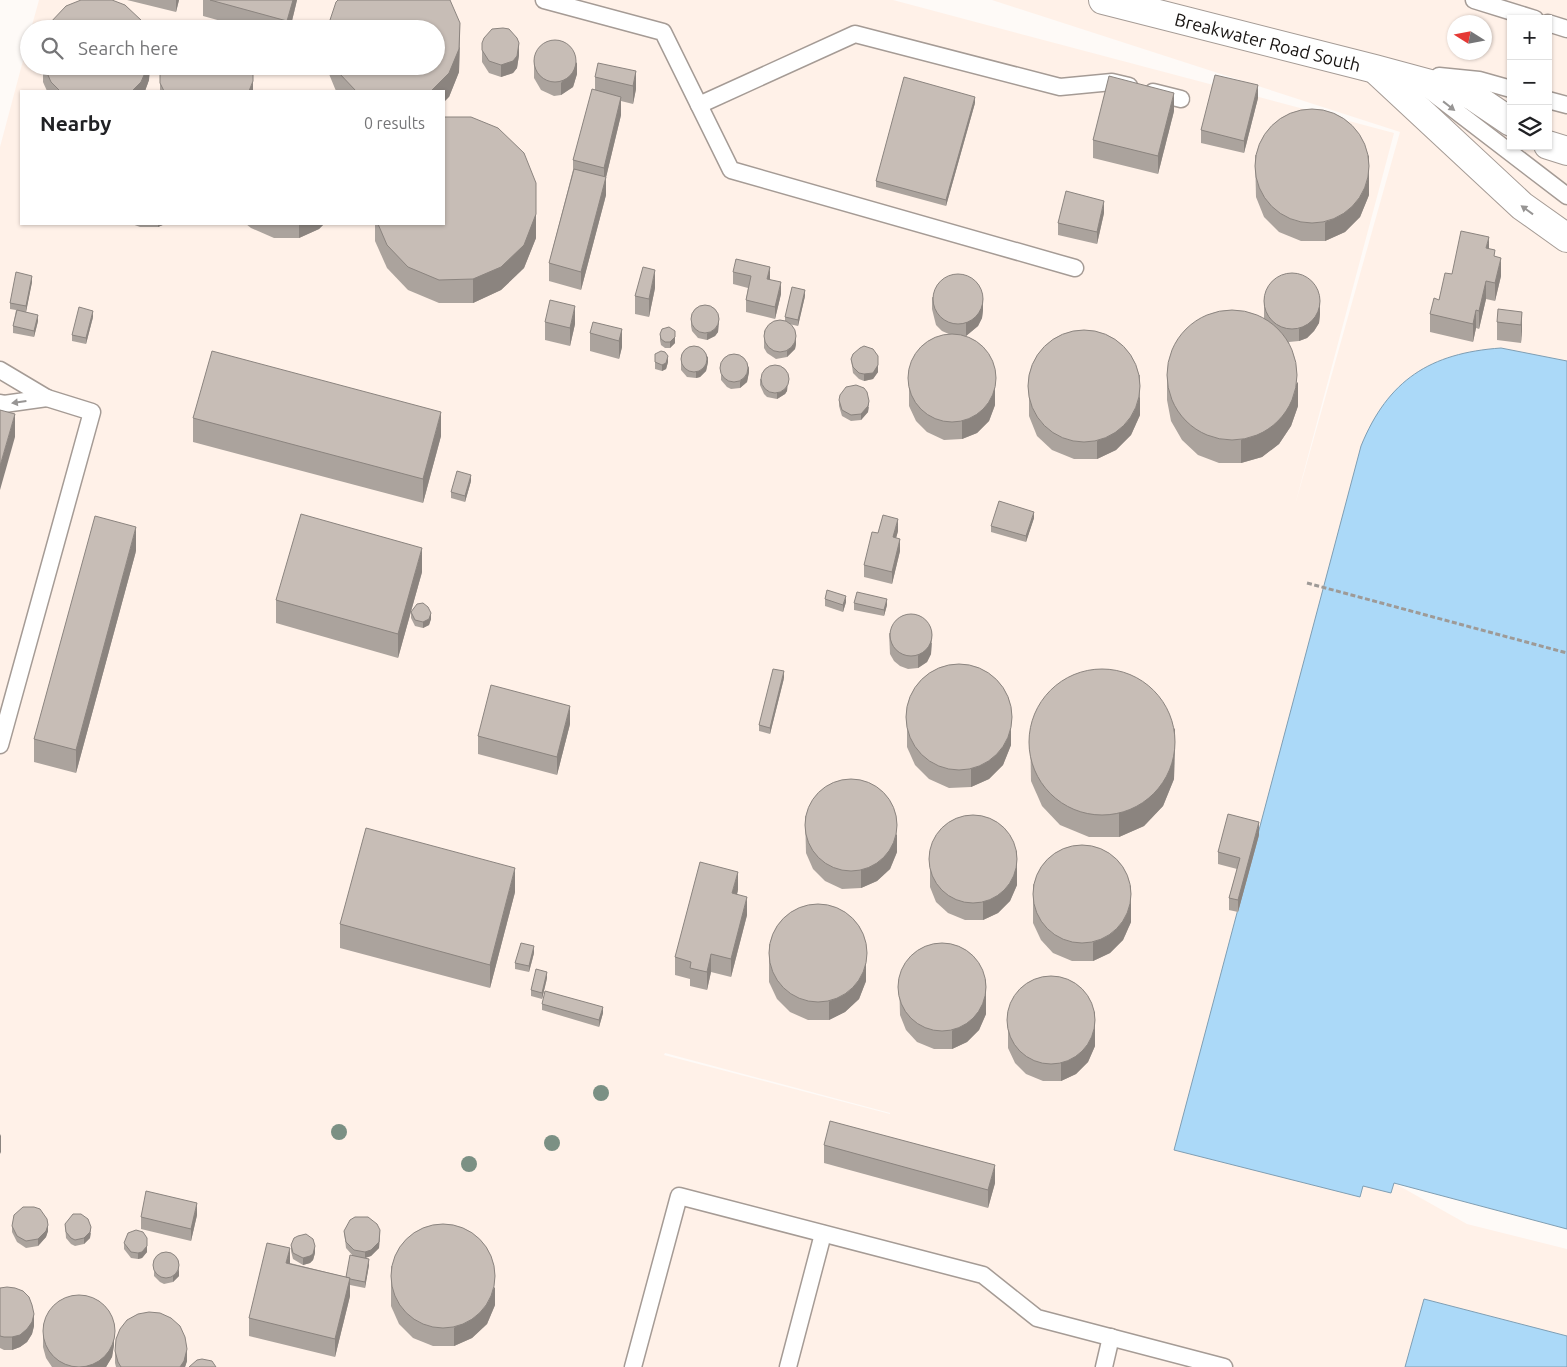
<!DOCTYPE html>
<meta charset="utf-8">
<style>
body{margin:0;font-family:Ubuntu,sans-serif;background:#f6f6f6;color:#202124}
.controls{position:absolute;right:15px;top:15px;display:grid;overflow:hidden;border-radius:0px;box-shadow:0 1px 4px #0004}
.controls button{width:45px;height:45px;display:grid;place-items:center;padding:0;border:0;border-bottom:1px solid #e0e0e0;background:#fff;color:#202124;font:25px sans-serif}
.compass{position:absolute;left:1447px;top:15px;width:45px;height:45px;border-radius:50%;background:#fff;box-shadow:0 1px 4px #0004;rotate:281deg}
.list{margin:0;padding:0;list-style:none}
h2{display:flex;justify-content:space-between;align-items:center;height:65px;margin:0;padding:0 20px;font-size:21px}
h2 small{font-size:16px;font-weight:400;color:#757577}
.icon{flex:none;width:28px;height:28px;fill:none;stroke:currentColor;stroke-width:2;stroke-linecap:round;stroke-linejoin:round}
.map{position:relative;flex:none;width:1567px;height:1367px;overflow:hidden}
.search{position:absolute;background:#fff;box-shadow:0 1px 4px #0004;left:20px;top:20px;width:425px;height:55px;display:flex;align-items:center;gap:12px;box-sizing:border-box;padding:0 18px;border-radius:28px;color:#757577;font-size:19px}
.panel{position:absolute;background:#fff;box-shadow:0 1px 4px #0004;left:20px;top:90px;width:425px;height:135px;border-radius:0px}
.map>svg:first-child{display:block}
</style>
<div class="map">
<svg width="1567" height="1367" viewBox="0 0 1567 1367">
<rect width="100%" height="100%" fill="#fefaf7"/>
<!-- built -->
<path fill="#fff1e8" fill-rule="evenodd" d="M39 0H893L1394 133 1295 505 1400 132 992 0H1567V368L1412 375 1395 390 1382 406 1359 1197 1363 1186 1391 1193 1394 1183 1467 1224 1567 1249V1336L1424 1299 1405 1367H0V147L29 38V66H436V29H31ZM1511 19H1548V146H1511ZM1454 22H1484V52H1454ZM21 91H444V224H21ZM665 1053 890 1113V1114L664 1055Z"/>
<!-- water -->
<g fill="#abd9f8" stroke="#7f9eb3">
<path d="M1501 348 1567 361V1229L1394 1183 1391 1193 1363 1186 1360 1197 1174 1150 1361 446C1388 380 1430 353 1501 348Z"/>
<path d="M1424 1299 1567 1336V1367H1405Z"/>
</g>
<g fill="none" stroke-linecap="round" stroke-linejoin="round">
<!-- lane casing -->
<g stroke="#a59b95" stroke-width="19">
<g id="lane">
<path d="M544 0 663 32 731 170 1075 268"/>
<path d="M1474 0 1535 19"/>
<path d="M1548 23 1567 29"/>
<path d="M1439 76 1479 80 1511 89"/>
<path d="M1426 88 1567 196"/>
<path d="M1153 92 1181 99"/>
<path d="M1548 100 1567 105"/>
<path d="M699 105 855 34 1060 87 1112 82 1129 86"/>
<path d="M0 370 47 398 4 404 0 403"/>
<path d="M0 745 92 412 47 398"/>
<path d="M633 1367 679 1196 983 1275 1037 1318 1224 1367"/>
<path d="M788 1367 823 1234"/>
<path d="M1104 1367 1111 1337"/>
</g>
</g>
<!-- street casing -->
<g stroke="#a59b95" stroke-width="30">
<g id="street">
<path id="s1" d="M1103 0 1375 69 1471 95 1511 122"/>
<path d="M1378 72 1522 206 1567 238"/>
<path d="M1548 145 1567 151"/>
</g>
</g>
<!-- path -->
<path stroke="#9e9a97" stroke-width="3" stroke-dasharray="5 2.5" stroke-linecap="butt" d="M1307 583 1567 653"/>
<!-- lane -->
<use href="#lane" stroke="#fff" stroke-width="16"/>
<!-- street -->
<use href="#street" stroke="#fff" stroke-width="28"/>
</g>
<!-- trees -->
<g fill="#7b9084">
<circle cx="601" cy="1093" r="8"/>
<circle cx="339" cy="1132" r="8"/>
<circle cx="552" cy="1143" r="8"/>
<circle cx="469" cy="1164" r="8"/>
</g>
<!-- wall -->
<g fill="#aba39d">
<path d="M127 0H179L176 12Z"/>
<path d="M203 0H297L290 29H250L203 16Z"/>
<path d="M482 43 519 55 517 68 513 73 501 77 489 73 482 62Z"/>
<path d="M460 47 459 72 449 97 444 91H336L329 74V66H436Z"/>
<path d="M534 59 577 74 573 87 561 95 554 96 541 90 534 78Z"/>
<path d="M43 66H150L149 80 145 91H47L43 82Z"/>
<path d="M160 66 253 91H160Z"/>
<path d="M636 71V89L633 104 621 101V115L606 177V195L581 290 549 281V263L573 170V160L595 90V77Z"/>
<path d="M1258 98 1244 153 1201 143V130Z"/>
<path d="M975 103 946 206 876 187V181Z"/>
<path d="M1174 111 1158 174 1093 158V140Z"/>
<path d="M1255 155 1369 195 1360 217 1345 232 1325 241H1301L1279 232 1264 217 1256 197Z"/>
<path d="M1104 213 1097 244 1058 235V223Z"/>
<path d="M132 224H165L158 227H140Z"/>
<path d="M246 224H324L319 229 299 238H274L251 228Z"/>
<path d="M375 224H444L536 238 524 268 501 290 473 303H439L408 290 387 268 375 241Z"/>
<path d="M1489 249 1495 257 1501 276 1495 301 1486 299 1479 329 1476 328 1473 342 1430 332V314L1439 300 1452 274Z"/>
<path d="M733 272 770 279 781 294 775 319 746 312V300L748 288 733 284Z"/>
<path d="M32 282 26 312 38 321 34 337 13 333V326L16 310 10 309V303Z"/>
<path d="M655 288 649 317 635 314V296Z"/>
<path d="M805 296 798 326 789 324 796 344 795 349 787 357 776 359 767 353 764 348V331L785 321V317Z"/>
<path d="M932 297 983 310 982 318 978 326 966 336H964L995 405 989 421 977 433 962 439 944 440 927 432 916 421 909 406V370L951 335 942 331 936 325 932 309Z"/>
<path d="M1264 297 1320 314 1319 323 1314 331 1307 338 1299 341 1289 342 1298 406 1291 426 1279 444 1262 457 1241 463H1219L1198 455 1182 440 1171 421 1167 400V376L1264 318Z"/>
<path d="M1522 312V330L1521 343 1497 340V322Z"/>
<path d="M93 317 86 344 72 341V335Z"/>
<path d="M691 320 719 323 718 332 715 336 707 340 698 338 692 331 691 326Z"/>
<path d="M545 322 575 324 570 346 545 340Z"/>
<path d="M622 329V347L619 359 590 351V333Z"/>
<path d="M660 334 675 343 670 348H665L661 345 660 340Z"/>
<path d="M681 355 708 362 706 371 700 377 696 378 687 377 681 370Z"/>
<path d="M878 356V372L873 379 864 381 859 379 853 373 851 359Z"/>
<path d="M655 360 668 362 666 369 662 371 655 369Z"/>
<path d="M721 364 749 372 747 382 740 388 731 389 727 387 721 380Z"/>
<path d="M1029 375H1140V415L1131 435 1116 450 1097 459H1074L1052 450 1037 436 1029 416Z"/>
<path d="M760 379 788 382 787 391 785 394 777 399 767 397 764 394 760 385Z"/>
<path d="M839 400 869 407 868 412 861 420 851 421 842 416 839 406Z"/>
<path d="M193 418 441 436 423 503 193 442Z"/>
<path d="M471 481 465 502 451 498V492Z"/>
<path d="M1034 518 1026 542 991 532V526Z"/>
<path d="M898 531 896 538 900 551 892 584 864 577V565L878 533Z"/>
<path d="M136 551 76 773 34 762V739Z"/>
<path d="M422 572 398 658 276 623V600Z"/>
<path d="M825 599 846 602 843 612 825 606Z"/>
<path d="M854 603 887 605 884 616 854 610Z"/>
<path d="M411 612 431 619 429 625 423 628 415 626 411 618Z"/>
<path d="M889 633 932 643 931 654 927 662 918 668 908 669 900 666 894 661 890 654Z"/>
<path d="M784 678 770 734 759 731V725Z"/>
<path d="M907 707 1011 745 1003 765 989 779 971 787 949 788 929 779 915 765 907 747Z"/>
<path d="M570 724 557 775 478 754V736Z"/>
<path d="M1030 728 1175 751 1174 779 1163 806 1144 826 1119 837H1089L1060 825 1042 806 1031 781Z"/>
<path d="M805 816 897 852 890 869 877 881 861 888 842 889 825 881 813 869 806 853Z"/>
<path d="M1259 835 1238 912 1229 910V898L1237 869 1218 864V852Z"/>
<path d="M930 850 1017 885 1010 901 998 913 983 920H965L948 913 936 902 930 887Z"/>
<path d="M1033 884 1131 922 1123 940 1110 953 1093 961H1072L1053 953 1041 940 1033 923Z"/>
<path d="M738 890 737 895 747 915 731 977 711 972 707 990 690 986V979L675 975V957Z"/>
<path d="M515 892 490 988 340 948V924Z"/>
<path d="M769 944 866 981 859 999 845 1012 829 1020H808L790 1012 777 999 769 982Z"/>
<path d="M534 953 529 972 515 969V963Z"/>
<path d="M547 978 542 999 531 996V990Z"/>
<path d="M899 979 986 1014 979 1030 967 1042 952 1049H934L917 1042 906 1030 900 1015Z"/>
<path d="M542 1004 603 1013 599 1027 542 1010Z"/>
<path d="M1008 1011 1095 1046 1088 1062 1076 1074 1061 1081H1043L1026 1074 1015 1063 1008 1048Z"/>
<path d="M824 1145 995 1183 988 1208 824 1163Z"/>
<path d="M197 1215 191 1241 141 1229V1217Z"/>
<path d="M65 1224 91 1233 90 1238 84 1244 75 1246 71 1244 66 1238Z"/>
<path d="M12 1226 48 1231 46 1237 38 1246 26 1248 17 1242 12 1232Z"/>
<path d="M344 1231 380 1236 379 1248 371 1256 365 1258 369 1265 365 1288 350 1285V1296L335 1357 249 1336V1318L290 1263 346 1277 353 1256 346 1248Z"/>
<path d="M124 1243 147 1252 142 1258 138 1259 131 1258 124 1249Z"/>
<path d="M291 1245 315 1253 313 1260 310 1263 303 1265 293 1259 291 1251Z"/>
<path d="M179 1261V1276L173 1282 164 1284 160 1282 154 1276V1262Z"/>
<path d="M391 1266 495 1305 487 1324 472 1338 454 1346H433L413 1338 399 1324 391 1306Z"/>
<path d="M0 1288 34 1326 32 1334 27 1342 20 1347 12 1350H4L0 1348Z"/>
<path d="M43 1335 114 1345 112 1357 106 1367H52L46 1358 43 1347Z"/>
<path d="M115 1351 187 1361 185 1367H116L115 1363Z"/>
</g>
<!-- shaded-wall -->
<g fill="#8b847f">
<path d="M176 0H179L176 12Z"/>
<path d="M293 0H297L290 29H287V21Z"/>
<path d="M460 23 459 72 449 97 444 102V91H431Z"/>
<path d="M519 43V55L517 68 513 73 501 77V65Z"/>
<path d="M577 62V74L573 87 561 95V83Z"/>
<path d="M148 66H150L149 80 145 91H132Z"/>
<path d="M636 71V89L633 104V86Z"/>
<path d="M253 81V91H249Z"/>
<path d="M1258 85V98L1244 153V141Z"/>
<path d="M1174 93V111L1158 174V156Z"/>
<path d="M621 97V115L604 186V168Z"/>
<path d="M975 97V103L946 206V200Z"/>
<path d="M1369 155V195L1360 217 1345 232 1325 241V223Z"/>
<path d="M606 177V195L581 290V272Z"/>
<path d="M1104 201V213L1097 244V232Z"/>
<path d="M536 214V238L524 268 501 290 473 303V279Z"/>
<path d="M158 224H165L158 227Z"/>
<path d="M299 224H324L319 229 299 238Z"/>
<path d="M1489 237V255L1486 248Z"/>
<path d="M1501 258V276L1495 301V283Z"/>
<path d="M770 267V279H767Z"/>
<path d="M655 270V288L649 317V299Z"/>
<path d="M32 276V282L26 312V306Z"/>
<path d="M1486 281V299L1479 329V311Z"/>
<path d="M781 282V294L775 319V307Z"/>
<path d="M805 290V296L798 326V320Z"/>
<path d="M983 298V310L982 318 978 326 966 336V323Z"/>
<path d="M1320 302V314L1319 323 1314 331 1307 338 1299 341V329Z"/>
<path d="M575 306V324L570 346V328Z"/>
<path d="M1476 310V328L1473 342V324Z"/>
<path d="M93 311V317L86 344V338Z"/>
<path d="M1522 312V330L1521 343V325Z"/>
<path d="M38 315V321L34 337V331Z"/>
<path d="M719 317 718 332 715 336 707 340V334Z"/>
<path d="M622 329V347L619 359V341Z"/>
<path d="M675 337V343L670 348V342Z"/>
<path d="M796 337V344L795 349 787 357V351Z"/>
<path d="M668 356V362L666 369 662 371V365Z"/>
<path d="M708 356V362L706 371 700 377 696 378V372Z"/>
<path d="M878 365V372L873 379 864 381V374Z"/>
<path d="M749 366V372L747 382 740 388V382Z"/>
<path d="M995 370V405L989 421 977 433 962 439V421Z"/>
<path d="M788 376 787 391 785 394 777 399V393Z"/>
<path d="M1298 382V406L1291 426 1279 444 1262 457 1241 463V440Z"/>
<path d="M1140 397V415L1131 435 1116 450 1097 459V441Z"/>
<path d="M869 401 868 412 861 420V414Z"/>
<path d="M441 412V436L423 503V479Z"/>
<path d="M15 414V437L0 490V466Z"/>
<path d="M471 475V481L465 502V496Z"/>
<path d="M1034 512V518L1026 542V536Z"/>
<path d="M898 519V531L893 549V537Z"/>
<path d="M136 527V551L76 773V750Z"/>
<path d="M900 539V551L892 584V572Z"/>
<path d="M422 548V572L398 658V634Z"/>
<path d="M846 596V602L843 612V605Z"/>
<path d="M887 599V605L884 616V610Z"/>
<path d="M431 613V619L429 625 423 628V622Z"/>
<path d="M932 631 931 654 927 662 918 668V656Z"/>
<path d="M784 671V678L770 734V728Z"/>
<path d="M570 706V724L557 775V757Z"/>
<path d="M1011 727V745L1003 765 989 779 971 787V769Z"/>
<path d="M1175 728 1174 779 1163 806 1144 826 1119 837V813Z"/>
<path d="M1259 822V835L1238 912V900Z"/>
<path d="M897 834V852L890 869 877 881 861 888V870Z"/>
<path d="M1017 850V885L1010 901 998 913 983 920V902Z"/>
<path d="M515 868V892L490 988V965Z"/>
<path d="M738 872V890L732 911V893Z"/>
<path d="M1131 885V922L1123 940 1110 953 1093 961V943Z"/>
<path d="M747 897V915L731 977V959Z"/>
<path d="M866 944V981L859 999 845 1012 829 1020V1002Z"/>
<path d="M534 946V953L529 972V966Z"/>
<path d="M711 954V972L707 990V972Z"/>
<path d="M547 972V978L542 999V993Z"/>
<path d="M986 979V1014L979 1030 967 1042 952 1049V1031Z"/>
<path d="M603 1007V1013L599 1027V1020Z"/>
<path d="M1095 1011V1046L1088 1062 1076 1074 1061 1081V1063Z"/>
<path d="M1 1134V1152L0 1154V1136Z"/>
<path d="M995 1165V1183L988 1208V1190Z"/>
<path d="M197 1203V1215L191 1241V1229Z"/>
<path d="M48 1225V1231L46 1237 38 1246V1239Z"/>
<path d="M91 1227 90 1238 84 1244V1238Z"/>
<path d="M380 1230 379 1248 371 1256 365 1258V1252Z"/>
<path d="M147 1246V1252L142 1258 138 1259V1253Z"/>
<path d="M315 1246V1253L313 1260 310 1263 303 1265V1258Z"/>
<path d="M290 1248V1266L286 1263Z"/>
<path d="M369 1259V1265L365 1288V1282Z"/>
<path d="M179 1270V1276L173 1282V1276Z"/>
<path d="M350 1278V1296L335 1357V1339Z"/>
<path d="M495 1287V1305L487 1324 472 1338 454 1346V1328Z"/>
<path d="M34 1314V1326L32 1334 27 1342 20 1347 12 1350V1337Z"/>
<path d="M114 1333V1345L112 1357 106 1367H85Z"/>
<path d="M187 1349V1361L185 1367H180Z"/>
</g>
<!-- building -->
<g fill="#c7bdb6" stroke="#8b847f">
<path d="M81 0H112L125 5 142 21 145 29H47L49 24 66 6Z"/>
<path d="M210 0H293L287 21Z"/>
<path d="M338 0H450L460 23 459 49 449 73 431 91H356L339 73 335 66H436V29H329V23L336 2Z"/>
<path d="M198 25H216L225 29H189Z"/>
<path d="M503 28 509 29 517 38 519 43 517 56 513 61 501 65 489 61 482 50V43L484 38 492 29Z"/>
<circle cx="555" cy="61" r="21"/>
<path d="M598 63 636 71 633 86 595 77Z"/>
<path d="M44 66H148L141 82 132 91H60L51 82Z"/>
<path d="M160 66H253V81L249 91H164L160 83Z"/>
<path d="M1215 75 1258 85 1244 141 1201 130Z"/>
<path d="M1109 76 1174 93 1158 156 1093 140Z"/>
<path d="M904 77 975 97 946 200 876 181Z"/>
<path d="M592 89 621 97 604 168 573 160Z"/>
<circle cx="1312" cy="166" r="57"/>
<path d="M444 117H471L498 128 524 153 536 183V214L524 245 501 267 473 279 439 280 408 267 387 245 378 224H444Z"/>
<path d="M574 169 606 177 581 272 549 263Z"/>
<path d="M1066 191 1104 201 1097 232 1058 223Z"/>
<path d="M1461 231 1489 237 1486 248 1495 250 1494 256 1501 258 1495 283 1486 281 1479 311 1476 310 1473 324 1430 314 1434 298 1439 300 1445 273 1452 274Z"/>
<path d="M736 259 770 267 767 279 781 282 775 307 746 300 751 276 733 272Z"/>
<path d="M643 267 655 270 649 299 635 296Z"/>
<path d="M16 272 32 276 26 306 10 303Z"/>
<circle cx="1292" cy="301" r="28"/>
<circle cx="958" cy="299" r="25"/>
<path d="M792 287 805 290 798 320 785 317Z"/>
<path d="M550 300 575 306 570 328 545 322Z"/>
<circle cx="705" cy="319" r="14"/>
<path d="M79 307 93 311 86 338 72 335Z"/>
<path d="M1498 309 1522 312 1521 325 1497 322Z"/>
<circle cx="1232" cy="375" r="65"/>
<path d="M17 310 38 315 34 331 13 326Z"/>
<circle cx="780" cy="336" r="16"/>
<path d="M593 322 622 329 619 341 590 333Z"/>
<path d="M669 327 675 331V337L670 342H665L661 339 660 334 662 329Z"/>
<circle cx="1084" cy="386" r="56"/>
<circle cx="952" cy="378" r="44"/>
<circle cx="694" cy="359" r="13"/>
<path d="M864 346 873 349 878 356V365L873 373 864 374 859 373 853 367 851 359 853 354 860 348Z"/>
<path d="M212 351 441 412 423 479 193 418Z"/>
<path d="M661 351 665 352 668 356 666 363 662 365 655 362V354Z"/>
<circle cx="734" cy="368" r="14"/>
<circle cx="775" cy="379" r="14"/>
<path d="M856 385 864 388 867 392 869 401 868 406 861 414 851 415 842 410 839 400 840 395 846 387Z"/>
<path d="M0 410 15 414 0 466Z"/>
<path d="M457 471 471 475 465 496 451 492Z"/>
<path d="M999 501 1034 512 1026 536 991 526Z"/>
<path d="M301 514 422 548 398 634 276 600Z"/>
<path d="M883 515 898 519 893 537 900 539 892 572 864 565 872 532 878 533Z"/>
<path d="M95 516 136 527 76 750 34 739Z"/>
<path d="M827 590 846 596 843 605 825 599Z"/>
<path d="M857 592 887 599 884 610 854 603Z"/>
<path d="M423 603 428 607 431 613 429 619 423 622 415 620 411 612 417 604Z"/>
<circle cx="911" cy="635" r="21"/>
<circle cx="959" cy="717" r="53"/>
<path d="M773 669 784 671 770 728 759 725Z"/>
<circle cx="1102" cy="742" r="73"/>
<path d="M491 685 570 706 557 757 478 736Z"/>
<circle cx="851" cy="825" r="46"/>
<path d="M1228 814 1259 822 1238 900 1229 898 1240 858 1218 852Z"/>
<circle cx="973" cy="859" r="44"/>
<path d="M366 828 515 868 490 965 340 924Z"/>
<circle cx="1082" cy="894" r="49"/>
<path d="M700 862 738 872 732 893 747 897 731 959 711 954 707 972 690 968 691 962 675 957Z"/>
<circle cx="818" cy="953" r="49"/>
<path d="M521 943 534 946 529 966 515 963Z"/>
<circle cx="942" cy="987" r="44"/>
<path d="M536 969 547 972 542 993 531 990Z"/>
<circle cx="1051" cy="1020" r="44"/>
<path d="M545 991 603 1007 599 1020 542 1004Z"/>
<path d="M830 1121 995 1165 988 1190 824 1145Z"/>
<path d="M146 1191 197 1203 191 1229 141 1217Z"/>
<path d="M23 1207H34L40 1209 47 1219 48 1225 46 1231 38 1239 26 1241 17 1236 12 1226 14 1215Z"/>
<path d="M73 1214H81L88 1219 91 1227 90 1232 84 1238 75 1240 71 1238 66 1232 65 1224Z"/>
<path d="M355 1217H368L377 1224 380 1230 379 1242 371 1250 365 1252 354 1250 346 1242 344 1231 350 1220Z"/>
<circle cx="443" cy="1276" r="52"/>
<path d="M136 1230 143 1232 147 1238V1246L142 1252 138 1253 131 1252 124 1243 128 1233Z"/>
<path d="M306 1234 313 1239 315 1246 313 1254 310 1256 303 1258 293 1253 291 1245 294 1238 298 1236Z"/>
<path d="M267 1243 290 1248 286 1263 350 1278 335 1339 249 1318Z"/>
<circle cx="166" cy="1265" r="13"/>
<path d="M350 1255 369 1259 365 1282 350 1279V1278L346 1277Z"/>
<path d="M7 1287 15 1288 23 1291 29 1297 32 1305 34 1314 32 1322 27 1329 20 1335 12 1337H4L0 1336V1288Z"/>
<circle cx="79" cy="1331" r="36"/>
<path d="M149 1312 160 1313 171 1318 180 1326 185 1337 187 1349 184 1361 180 1367H121L118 1362 115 1351 116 1339 120 1329 127 1320 138 1314Z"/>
<path d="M202 1359 212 1361 216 1367H189L197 1360Z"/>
</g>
<!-- one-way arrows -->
<defs><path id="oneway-solid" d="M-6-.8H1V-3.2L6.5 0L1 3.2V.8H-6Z" transform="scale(1.25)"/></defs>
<g fill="#979594">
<use href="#oneway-solid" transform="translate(1449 106) rotate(38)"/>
<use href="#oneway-solid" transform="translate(1527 210) rotate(-144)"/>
<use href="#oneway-solid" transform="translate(19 402) rotate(172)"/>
</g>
<g text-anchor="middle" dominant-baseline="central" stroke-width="4" stroke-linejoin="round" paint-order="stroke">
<!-- street labels -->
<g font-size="18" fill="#181412" stroke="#fff">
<text stroke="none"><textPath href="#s1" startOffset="170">Breakwater Road South</textPath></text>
</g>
</g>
</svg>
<div class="controls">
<button>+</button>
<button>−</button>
<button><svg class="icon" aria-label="layers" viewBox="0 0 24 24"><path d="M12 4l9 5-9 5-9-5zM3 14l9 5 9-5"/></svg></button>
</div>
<svg class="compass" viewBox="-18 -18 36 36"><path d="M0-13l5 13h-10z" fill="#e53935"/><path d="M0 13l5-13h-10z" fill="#757577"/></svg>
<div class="search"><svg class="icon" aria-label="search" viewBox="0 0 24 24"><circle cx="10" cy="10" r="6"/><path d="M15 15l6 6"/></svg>Search here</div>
<section class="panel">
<h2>Nearby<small>0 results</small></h2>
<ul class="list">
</ul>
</section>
</div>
